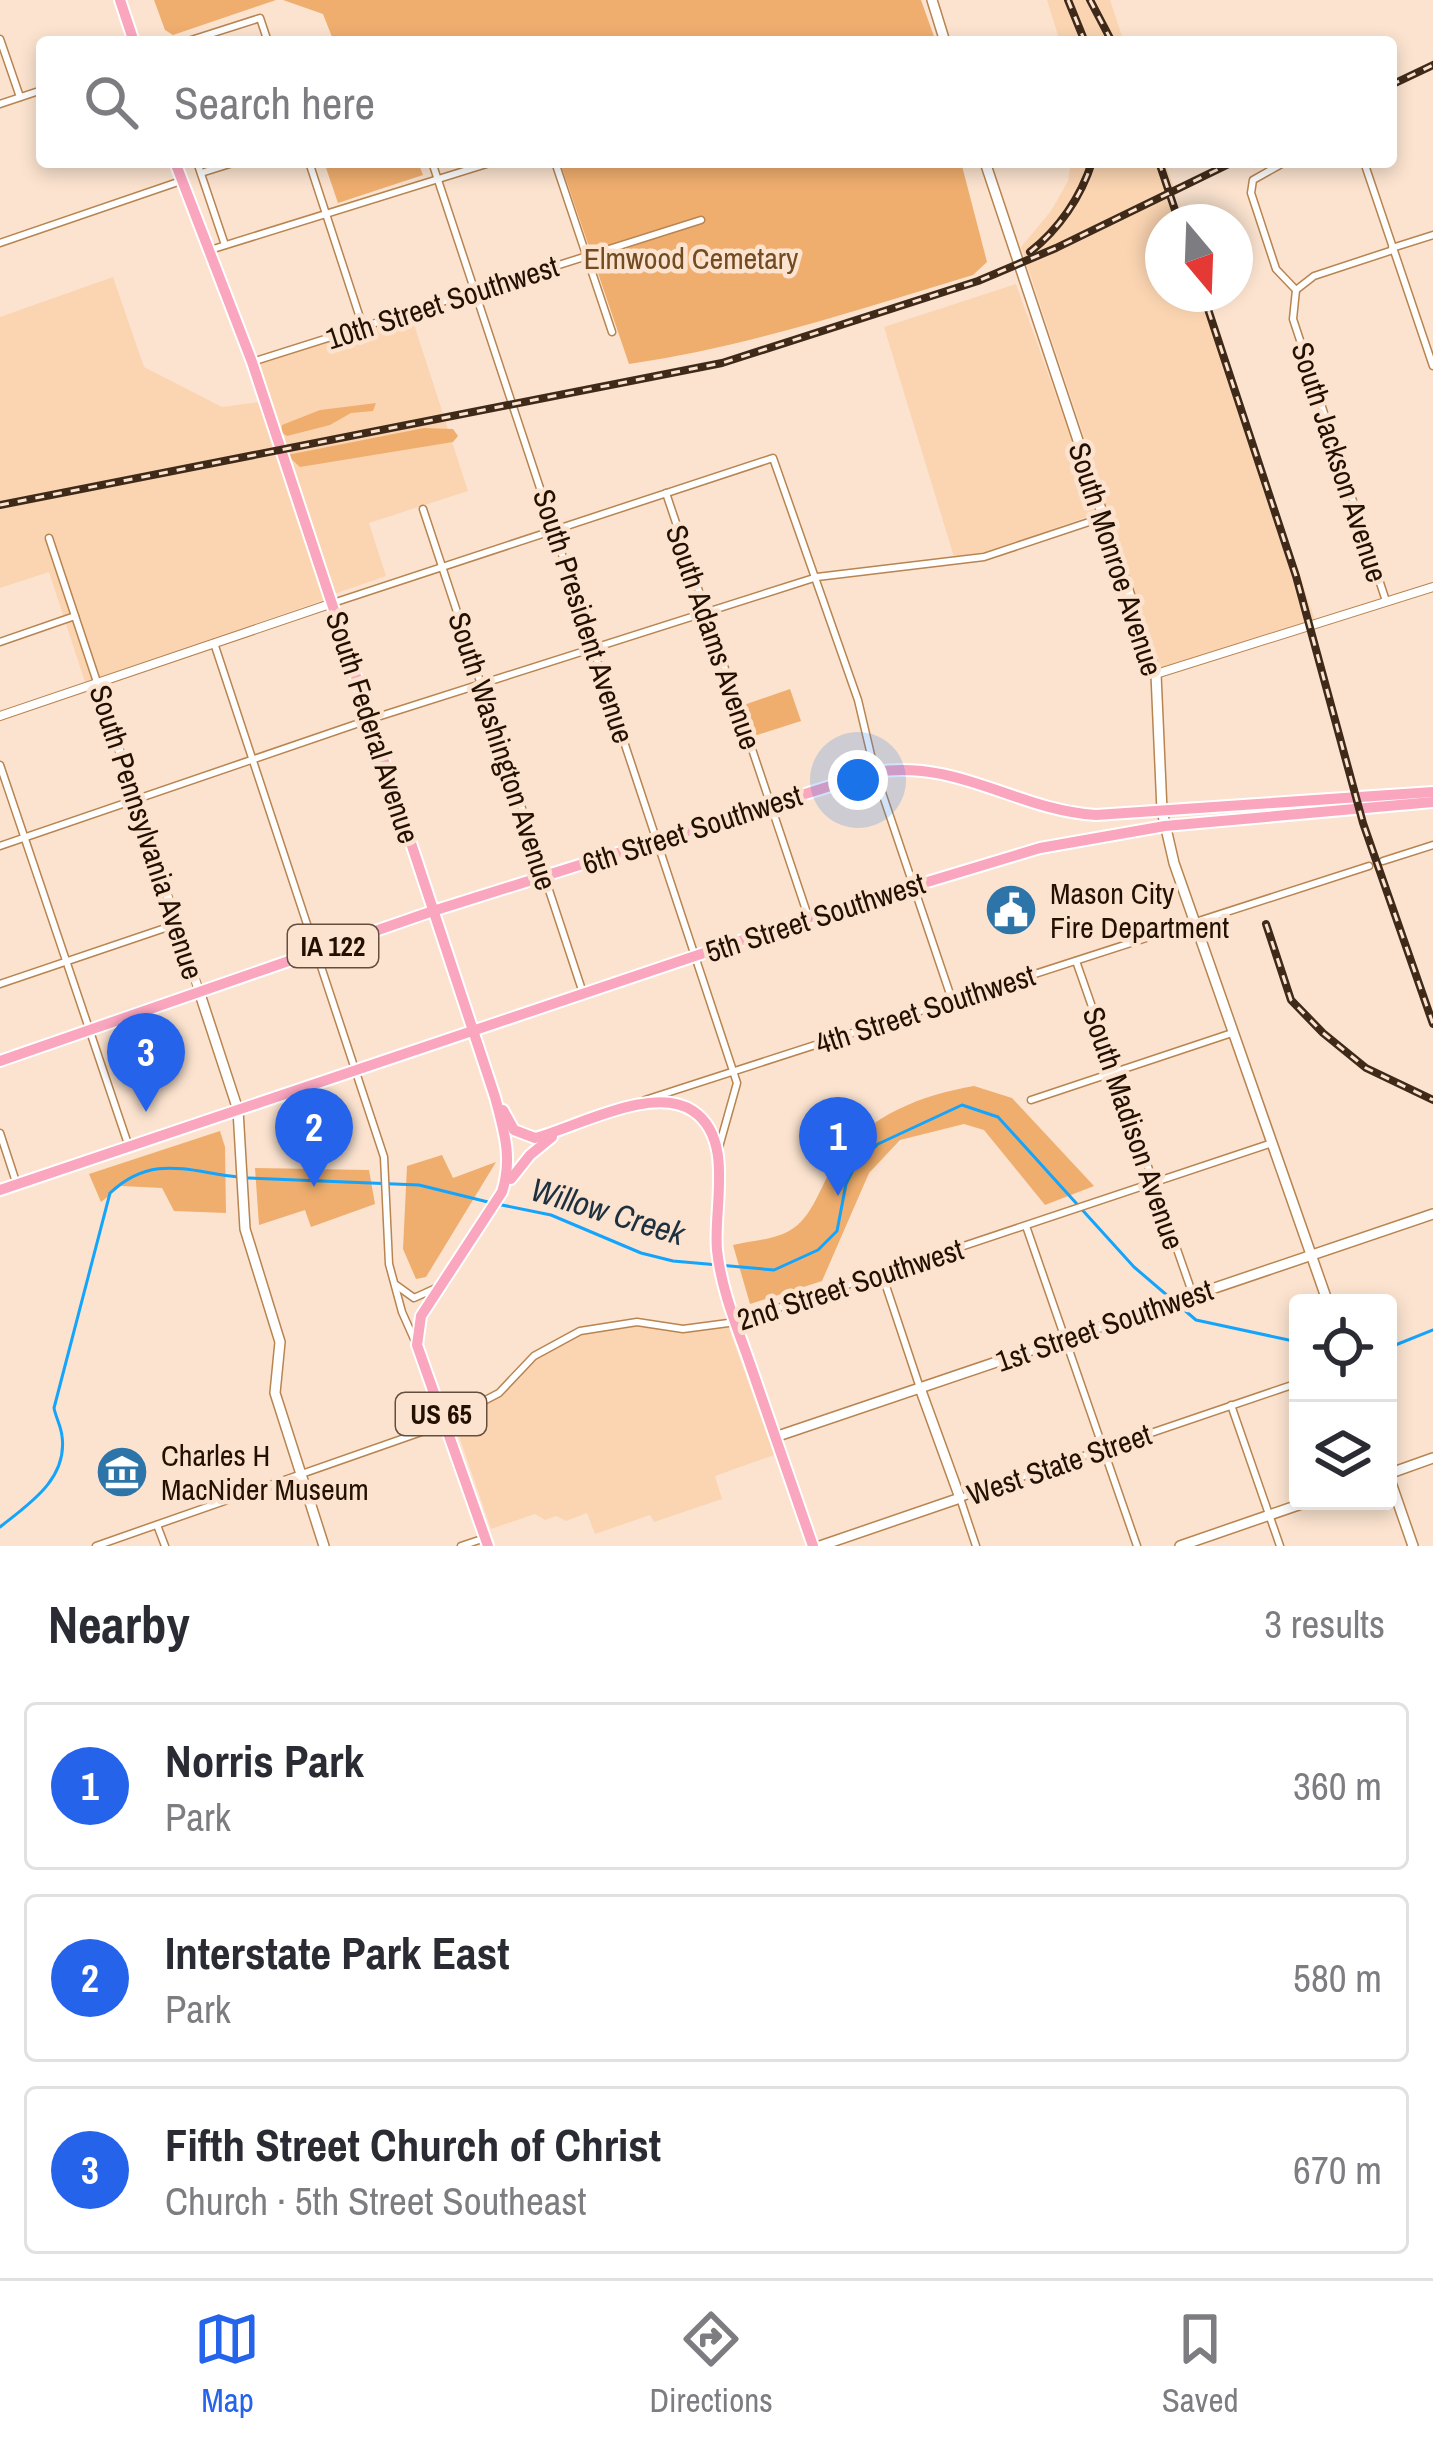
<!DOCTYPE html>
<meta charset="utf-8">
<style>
body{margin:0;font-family:"Archivo Narrow",sans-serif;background:#f2f2f3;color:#2b2b33}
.controls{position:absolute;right:36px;bottom:36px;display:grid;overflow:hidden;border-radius:12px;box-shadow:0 6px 18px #0003}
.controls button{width:108px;height:108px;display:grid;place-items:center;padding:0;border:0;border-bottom:3px solid #e1e1e2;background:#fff;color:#2b2b33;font:60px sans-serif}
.compass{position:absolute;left:1145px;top:204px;width:108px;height:108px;border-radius:50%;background:#fff;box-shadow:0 6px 18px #0003;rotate:161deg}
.you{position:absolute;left:858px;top:780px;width:42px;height:42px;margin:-30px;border:9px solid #fff;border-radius:50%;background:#1a73e8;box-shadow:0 0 0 18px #1a73e833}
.badge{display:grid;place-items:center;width:78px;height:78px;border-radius:50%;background:#2563eb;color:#fff;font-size:39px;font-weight:700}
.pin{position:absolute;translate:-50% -99px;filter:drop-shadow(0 3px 6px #0008)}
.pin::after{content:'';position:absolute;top:63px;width:42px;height:36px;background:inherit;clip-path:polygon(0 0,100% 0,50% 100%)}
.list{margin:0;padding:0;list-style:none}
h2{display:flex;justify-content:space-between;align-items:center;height:156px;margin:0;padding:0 48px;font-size:51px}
h2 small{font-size:39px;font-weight:400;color:#7c7c81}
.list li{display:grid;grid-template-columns:78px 1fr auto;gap:36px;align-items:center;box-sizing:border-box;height:168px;margin:0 24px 24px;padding:0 24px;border:3px solid #e1e1e2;border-radius:12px}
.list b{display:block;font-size:45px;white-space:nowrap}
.list p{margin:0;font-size:39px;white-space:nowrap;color:#7c7c81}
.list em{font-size:39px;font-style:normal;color:#7c7c81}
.icon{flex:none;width:66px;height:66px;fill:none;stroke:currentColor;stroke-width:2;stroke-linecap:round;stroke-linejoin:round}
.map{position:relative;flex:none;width:1433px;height:1546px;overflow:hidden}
.search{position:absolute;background:#fff;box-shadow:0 6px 18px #0003;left:36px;right:36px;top:36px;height:132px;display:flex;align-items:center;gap:30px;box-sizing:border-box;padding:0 42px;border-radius:12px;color:#7c7c81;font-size:45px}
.sheet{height:732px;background:#fff}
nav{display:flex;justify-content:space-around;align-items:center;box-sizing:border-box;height:168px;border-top:3px solid #e1e1e2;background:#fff;font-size:33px;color:#7c7c81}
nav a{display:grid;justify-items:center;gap:6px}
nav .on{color:#2563eb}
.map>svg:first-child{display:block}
</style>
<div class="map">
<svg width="1433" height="1546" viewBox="0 0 1433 1546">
<rect width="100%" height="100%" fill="#fbe3cf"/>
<!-- built -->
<g fill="#fbd5b2">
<path d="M1047 0H1110L1124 42H1060Z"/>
<path d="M1071 162H1165L1175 191 1169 194 1179 222H1163V294H1203L1315 620 1161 670 1021 247 1051 211 1068 181Z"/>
<path d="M113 277 144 367 222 407 260 402 327 599 85 682 49 572 0 588V317Z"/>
<path d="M1016 284 1098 513 990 551 954 557 884 327Z"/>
<path d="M411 315 468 491 369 523 386 576 334 594 256 365Z"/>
<path d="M637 1322 683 1330 728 1325 774 1455 715 1476 722 1499 654 1522 650 1515 595 1534 587 1513 566 1521 556 1516 545 1520 535 1514 491 1529 453 1419 499 1393 534 1356 580 1331Z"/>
</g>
<!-- green -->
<g fill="#efae6e">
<path d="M154 0H276L173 35 165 30Z"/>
<path d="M283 0H921L936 42H334L323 14Z"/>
<path d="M324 162H418L423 175 338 203Z"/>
<path d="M560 162H961L987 262 973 275C860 309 747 347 629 364Z"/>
<path d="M376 403 373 411 351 413 330 425 287 436 281 432 282 425 320 410Z"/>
<path d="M424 428 453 429 458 436 453 442 300 467 287 455Z"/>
<path d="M790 689 801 721 748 738 738 707Z"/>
<path d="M974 1086 1012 1098 1094 1186 1045 1205 984 1130 964 1124 900 1140 869 1173 822 1281 750 1304 733 1245C750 1241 773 1240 789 1231 813 1218 821 1184 836 1161 868 1115 922 1095 974 1086Z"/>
<path d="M220 1131 225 1147 226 1213 174 1211 162 1188 121 1186 101 1202 89 1174Z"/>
<path d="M442 1155 453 1178 496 1162 426 1277 416 1279 403 1249 407 1166Z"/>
<path d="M255 1168 369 1170 375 1204 311 1227 305 1210 259 1225Z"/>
</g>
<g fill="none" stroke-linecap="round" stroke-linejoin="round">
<!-- stream -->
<g stroke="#14a4fc" stroke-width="3">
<path d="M248 1178 419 1185 488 1202"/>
<path d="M497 1204 551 1215 641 1253 673 1261 774 1270 818 1250 837 1231 846 1184 855 1166 878 1144 962 1105 998 1117 1134 1267 1196 1320 1298 1342"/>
<path d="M1388 1348 1433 1330"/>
<path d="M0 1527C29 1504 68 1479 62 1436 61 1426 56 1418 54 1408L110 1193C152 1154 186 1171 238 1177"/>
</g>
<!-- minor casing -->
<g stroke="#b88450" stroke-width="9">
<g id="minor">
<path d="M0 39 20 97"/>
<path d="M185 42 260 18 268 42"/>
<path d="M0 104 42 90"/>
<path d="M197 162 225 245"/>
<path d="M309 162 363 327"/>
<path d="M432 162 737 1083 719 1147"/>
<path d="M555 162 612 332"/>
<path d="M1285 162 1253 180 1251 193 1276 269 1296 290 1293 319 1386 601"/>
<path d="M1364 162 1433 366"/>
<path d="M201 173 236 162"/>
<path d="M0 243 181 181"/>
<path d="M1392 248 1433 235"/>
<path d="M210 250 493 162"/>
<path d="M1296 290 1314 276 1393 250"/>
<path d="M252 362 701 220"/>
<path d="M666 493 808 916"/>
<path d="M423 509 583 993"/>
<path d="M49 538 97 682"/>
<path d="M333 603 773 458 858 700 875 772 952 1000"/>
<path d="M0 642 75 616"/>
<path d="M214 643 384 1157 389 1264 402 1312 414 1339"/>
<path d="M0 765 129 1147"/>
<path d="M0 846 371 719 817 577 984 557 1104 517"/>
<path d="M1383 861 1433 845"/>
<path d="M1076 961 1193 1295"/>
<path d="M0 984 177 924"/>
<path d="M645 1100 1369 866"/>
<path d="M1031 1100 1232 1033"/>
<path d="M0 1133 17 1185"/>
<path d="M1026 1226 1137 1546"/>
<path d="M882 1274 920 1388"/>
<path d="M396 1285 414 1298 436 1288"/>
<path d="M1231 1405 1280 1546"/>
<path d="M157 1525 165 1546"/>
<path d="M96 1546 430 1429 499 1393 534 1356 580 1331 637 1322 683 1329 736 1322 1272 1143"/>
<path d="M461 1546 485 1538"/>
<path d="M976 1546 960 1498 1298 1383"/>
</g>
</g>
<!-- tertiary casing -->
<g stroke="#b88450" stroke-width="10">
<g id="tertiary">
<path d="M1156 674 1433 587"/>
<path d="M97 683 199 991"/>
<path d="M0 716 333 603"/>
</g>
</g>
<!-- secondary casing -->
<g stroke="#b88450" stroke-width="12">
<g id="secondary">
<path d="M932 0 945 42"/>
<path d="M985 162 1156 674 1162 811 1174 863 1328 1303"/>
<path d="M199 991 238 1110 245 1229 280 1342 275 1393 324 1546"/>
<path d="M775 1437 1433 1214"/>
<path d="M820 1546 960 1498 920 1388"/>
<path d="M1180 1546 1310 1501"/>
<path d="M1413 1546 1388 1474 1433 1458"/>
</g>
</g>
<!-- primary casing -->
<g stroke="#fff" stroke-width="14">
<g id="primary">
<path d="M120 0 134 42"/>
<path d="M175 162 252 362 495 1097C504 1131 513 1158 502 1192L421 1316 417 1345 488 1546"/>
<path d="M0 1061 433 911 875 772C959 759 1016 810 1096 815L1433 792"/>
<path d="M503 1110 514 1130 535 1138C577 1127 653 1084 693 1111 735 1139 713 1208 717 1250 721 1289 737 1327 750 1364 771 1425 792 1485 813 1546"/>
<path d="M511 1179 530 1155 552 1137"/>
<path d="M0 1190 808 918 1040 848 1165 826 1433 802"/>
</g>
</g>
<!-- minor -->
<use href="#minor" stroke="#fff" stroke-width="6"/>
<!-- tertiary -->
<use href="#tertiary" stroke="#fff" stroke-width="8"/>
<!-- secondary -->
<use href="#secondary" stroke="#fff" stroke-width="9"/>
<!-- primary -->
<use href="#primary" stroke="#fba6bf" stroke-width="10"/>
<!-- rail casing -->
<g stroke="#3f2a1a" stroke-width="8">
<g id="rail">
<path d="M1068 0 1085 42"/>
<path d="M1090 0 1112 42"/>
<path d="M1391 85 1433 65"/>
<path d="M1159 162 1179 222"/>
<path d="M1030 252C1059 229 1081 197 1092 162"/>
<path d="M1203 294 1296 576 1363 823 1433 1024"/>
<path d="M0 505 722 363 978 281 1056 248 1233 162"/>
<path d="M1266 924 1291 1000 1323 1033 1366 1068 1433 1100"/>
</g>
</g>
<!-- rail -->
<use href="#rail" stroke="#fbe3cf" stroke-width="3" stroke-dasharray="9" stroke-linecap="butt"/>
</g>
<!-- icons -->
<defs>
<g id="civic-disc" transform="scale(2.7)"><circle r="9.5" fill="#2d74a8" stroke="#fbe3cf"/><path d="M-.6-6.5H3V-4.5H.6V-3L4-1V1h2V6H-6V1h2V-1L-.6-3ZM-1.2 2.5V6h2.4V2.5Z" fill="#fff"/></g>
<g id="museum-disc" transform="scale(2.7)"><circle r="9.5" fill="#2d74a8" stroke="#fbe3cf"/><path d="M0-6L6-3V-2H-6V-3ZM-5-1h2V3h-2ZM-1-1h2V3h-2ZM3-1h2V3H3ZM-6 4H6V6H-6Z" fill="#fff"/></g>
</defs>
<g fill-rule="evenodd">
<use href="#civic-disc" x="1011" y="910"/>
<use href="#museum-disc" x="122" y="1472"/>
</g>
<g text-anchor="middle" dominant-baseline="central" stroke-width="9" stroke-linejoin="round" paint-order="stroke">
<!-- shield labels -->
<g fill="#fbe3cf" stroke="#644f3e" stroke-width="3">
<rect x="288" y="925" width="90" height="42" rx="9"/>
<rect x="396" y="1393" width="90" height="42" rx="9"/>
</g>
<g font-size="27" font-weight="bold" fill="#241000">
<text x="333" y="946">IA 122</text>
<text x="441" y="1414">US 65</text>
</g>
<!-- park labels -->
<g font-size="30" fill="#734b21" stroke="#fbe3cf">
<text x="691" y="258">Elmwood Cemetary</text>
</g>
<!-- street labels -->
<g font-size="30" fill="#241000" stroke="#fbe3cf">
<text transform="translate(442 302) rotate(-18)">10th Street Southwest</text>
<text transform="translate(1340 462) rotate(72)">South Jackson Avenue</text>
<text transform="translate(1116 559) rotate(72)">South Monroe Avenue</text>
<text transform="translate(584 616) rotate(72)">South President Avenue</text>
<text transform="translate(714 637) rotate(71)">South Adams Avenue</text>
<text transform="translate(373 727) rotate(72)">South Federal Avenue</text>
<text transform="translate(503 751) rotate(72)">South Washington Avenue</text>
<text transform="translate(692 829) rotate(-18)">6th Street Southwest</text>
<text transform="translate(147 832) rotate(72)">South Pennsylvania Avenue</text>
<text transform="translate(815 917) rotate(-18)">5th Street Southwest</text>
<text transform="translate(925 1009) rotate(-18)">4th Street Southwest</text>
<text transform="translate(1134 1128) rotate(71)">South Madison Avenue</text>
<text transform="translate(850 1284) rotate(-18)">2nd Street Southwest</text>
<text transform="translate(1104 1325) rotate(-19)">1st Street Southwest</text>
<text transform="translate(1059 1464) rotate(-19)">West State Street</text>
</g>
<!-- poi labels -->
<g font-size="30" fill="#241000" stroke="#fbe3cf" text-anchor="start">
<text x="1050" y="893">Mason City<tspan x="1050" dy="34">Fire Department</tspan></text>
<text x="161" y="1455">Charles H<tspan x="161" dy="34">MacNider Museum</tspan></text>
</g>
<!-- water labels -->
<g font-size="33" font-style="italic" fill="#1c3040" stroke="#fbe3cf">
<text transform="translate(608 1211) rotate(17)">Willow Creek</text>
</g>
</g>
</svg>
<div class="controls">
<button><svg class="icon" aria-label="locate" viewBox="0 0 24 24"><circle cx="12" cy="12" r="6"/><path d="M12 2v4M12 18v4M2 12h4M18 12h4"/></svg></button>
<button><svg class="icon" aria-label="layers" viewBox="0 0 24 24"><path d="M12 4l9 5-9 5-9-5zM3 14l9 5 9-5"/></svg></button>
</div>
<svg class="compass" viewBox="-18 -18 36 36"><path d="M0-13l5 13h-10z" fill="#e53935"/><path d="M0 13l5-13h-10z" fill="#7c7c81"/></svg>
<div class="you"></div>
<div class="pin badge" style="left:838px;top:1196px">1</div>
<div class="pin badge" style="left:314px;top:1187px">2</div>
<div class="pin badge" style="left:146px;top:1112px">3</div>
<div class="search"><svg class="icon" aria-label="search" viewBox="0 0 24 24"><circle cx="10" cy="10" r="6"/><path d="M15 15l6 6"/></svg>Search here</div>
</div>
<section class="sheet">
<h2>Nearby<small>3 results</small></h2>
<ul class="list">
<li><span class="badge">1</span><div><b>Norris Park</b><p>Park</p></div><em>360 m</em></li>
<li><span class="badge">2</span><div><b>Interstate Park East</b><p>Park</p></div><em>580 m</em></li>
<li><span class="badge">3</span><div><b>Fifth Street Church of Christ</b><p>Church · 5th Street Southeast</p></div><em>670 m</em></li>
</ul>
</section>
<nav>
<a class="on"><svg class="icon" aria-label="map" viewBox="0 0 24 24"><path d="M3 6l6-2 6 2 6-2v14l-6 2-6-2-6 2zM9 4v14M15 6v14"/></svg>Map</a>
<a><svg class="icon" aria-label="directions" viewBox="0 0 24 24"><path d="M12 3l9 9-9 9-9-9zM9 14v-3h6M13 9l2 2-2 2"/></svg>Directions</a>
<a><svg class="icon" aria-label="saved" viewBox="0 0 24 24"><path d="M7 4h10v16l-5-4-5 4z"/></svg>Saved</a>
</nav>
